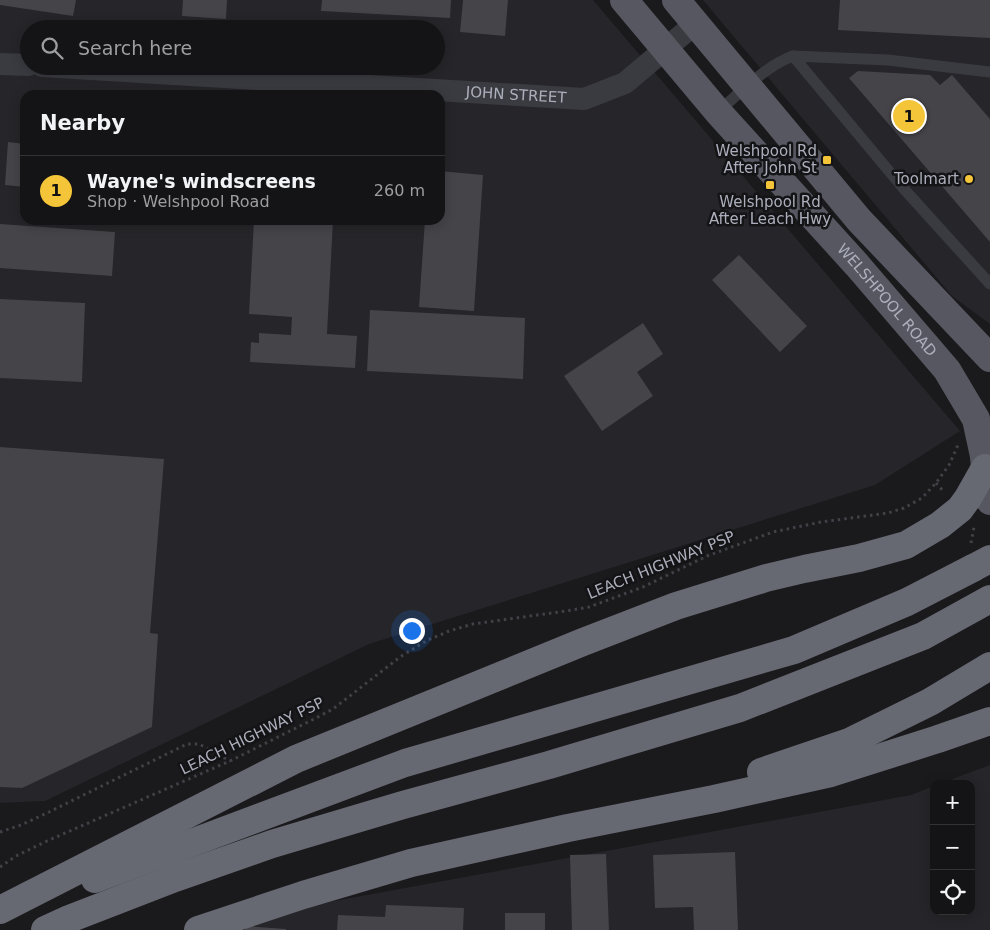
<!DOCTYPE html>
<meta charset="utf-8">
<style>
body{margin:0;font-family:"DejaVu Sans",sans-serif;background:#1d1c1e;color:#f1f3f6}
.controls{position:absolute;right:15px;bottom:15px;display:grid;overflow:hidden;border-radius:10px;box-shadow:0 2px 12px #0003}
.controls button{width:45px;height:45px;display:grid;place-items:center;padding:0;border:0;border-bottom:1px solid #333234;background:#141315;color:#f1f3f6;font:25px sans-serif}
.you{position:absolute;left:411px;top:630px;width:18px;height:18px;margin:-12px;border:4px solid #fff;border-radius:50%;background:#1a73e8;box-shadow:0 0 0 8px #1a73e833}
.badge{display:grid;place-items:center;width:32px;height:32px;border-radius:50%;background:#f4c539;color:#111;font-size:16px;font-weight:700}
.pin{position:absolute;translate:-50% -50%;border:2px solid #fff;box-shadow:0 1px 5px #0006}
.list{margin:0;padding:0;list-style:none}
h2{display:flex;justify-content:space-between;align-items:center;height:65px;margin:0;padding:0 20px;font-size:21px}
h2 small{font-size:16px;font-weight:400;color:#9d9ea0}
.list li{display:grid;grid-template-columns:32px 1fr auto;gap:15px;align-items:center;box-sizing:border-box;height:70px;padding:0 20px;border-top:1px solid #333234}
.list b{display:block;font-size:19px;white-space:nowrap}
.list p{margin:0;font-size:16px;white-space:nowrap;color:#9d9ea0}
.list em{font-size:16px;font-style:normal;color:#9d9ea0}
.icon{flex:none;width:28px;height:28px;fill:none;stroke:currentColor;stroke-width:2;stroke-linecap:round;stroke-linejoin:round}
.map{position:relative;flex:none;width:990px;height:930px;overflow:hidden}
.search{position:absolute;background:#141315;box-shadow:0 2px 12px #0003;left:20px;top:20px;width:425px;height:55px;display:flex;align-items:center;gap:12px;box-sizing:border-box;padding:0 18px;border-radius:28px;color:#9d9ea0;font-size:19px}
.panel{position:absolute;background:#141315;box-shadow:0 2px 12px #0003;left:20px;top:90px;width:425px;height:135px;border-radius:15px}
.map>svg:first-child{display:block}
</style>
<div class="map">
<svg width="990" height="930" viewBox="0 0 990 930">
<rect width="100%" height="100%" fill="#1a191c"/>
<!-- built -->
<g fill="#262529" fill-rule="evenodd">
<path d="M0 0H593L960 431 875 485 369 644 45 801 0 803ZM29 29H436V66H29ZM25 95H440V220H25Z"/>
<path d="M703 0H990V324L952 296Z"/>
<path d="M990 765V930H245L296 908 911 795 934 786V911H971V784H939Z"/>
</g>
<!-- building -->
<g fill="#444449">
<path d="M0 0H76L73 16 0 5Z"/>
<path d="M183 0H227L226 19 182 16Z"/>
<path d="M322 0H451L450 18 321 11Z"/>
<path d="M463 0H508L505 36 460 32Z"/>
<path d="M840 0H990V38L838 30Z"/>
<path d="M858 71 930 75 940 85 952 75 990 119V242L849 78Z"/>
<path d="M8 142 25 144V187L5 185Z"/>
<path d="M440 171 483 175 474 311 419 307 425 220H440Z"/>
<path d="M254 220H333L327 334 357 336 355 368 250 362 251 342 259 343V333L291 335 292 317 249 314Z"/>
<path d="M0 224 115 232 112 276 0 268Z"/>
<path d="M739 255 807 326 780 352 712 280Z"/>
<path d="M0 299 85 303 82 382 0 378Z"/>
<path d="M370 310 525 318 523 379 367 371Z"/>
<path d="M643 323 663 354 637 372 653 396 602 431 564 376Z"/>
<path d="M0 447 164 459 150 633 158 634 152 727 22 788 0 787Z"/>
<path d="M735 852 738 930H694L693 907 655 908 653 855Z"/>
<path d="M606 854 609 930H572L570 855Z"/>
<path d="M386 905 464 908 463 930H337L338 915 385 917Z"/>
<rect x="505" y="913" width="40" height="17"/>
<path d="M245 926 286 929V930H245Z"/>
</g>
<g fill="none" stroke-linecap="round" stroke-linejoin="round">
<!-- path -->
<g stroke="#404248" stroke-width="3" stroke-dasharray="2.5 4" stroke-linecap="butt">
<path d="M936 483 944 492"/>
<path d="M971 543 974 527"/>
<path d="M0 832 21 825 49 812 187 744H199L230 761"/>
<path d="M0 867 16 856 47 841 230 761 316 718 333 709 400 657 426 641 449 631 473 624 566 611 589 607 643 587 707 556 773 532 821 522 888 513 904 508 922 498 936 483 949 465 958 445"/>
</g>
<!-- service -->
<g stroke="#3a3b41" stroke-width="11">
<path d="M990 72 888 60 793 56 904 189 990 284"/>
<path d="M718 112C738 94 767 65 793 56"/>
</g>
<!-- minor -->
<g stroke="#3a3b41" stroke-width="22">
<path d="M0 64 29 65"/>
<path id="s1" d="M42 66 584 99 625 83 696 23"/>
</g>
<!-- primary -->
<g stroke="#565760" stroke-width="28">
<path id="s2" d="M624 0 718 112 857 265 947 370 976 419 984 456"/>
<path d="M676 0 859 220 990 358"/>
<path d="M984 456 987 494 990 501"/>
</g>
<!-- motorway -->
<g stroke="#666872" stroke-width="28">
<path d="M761 772 849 742 930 702 990 666"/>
<path d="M95 879 405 763 794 650 907 602 973 568"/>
<path d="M0 910 296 759 583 642 676 606 766 578 804 569 859 558 906 545 940 525 960 509 968 498 985 468"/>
<path d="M45 930 69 919 175 878 272 844 403 805 549 765 740 708 923 636 990 599"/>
<path d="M198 930 303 895 411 863 568 828 714 799 831 773 938 739 990 721"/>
</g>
<!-- motorway-bridge -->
<path stroke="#666872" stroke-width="28" d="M973 568 990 559"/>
</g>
<!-- markers -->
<g fill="#f4c539" stroke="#141417" stroke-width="2">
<rect x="822" y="155" width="10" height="10" rx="2.5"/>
<circle cx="969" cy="179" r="5"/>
<rect x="765" y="180" width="10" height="10" rx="2.5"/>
</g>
<g text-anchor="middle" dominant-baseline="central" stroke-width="5" stroke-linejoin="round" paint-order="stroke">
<!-- street labels -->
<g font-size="15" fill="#acafbb" stroke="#141417">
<text stroke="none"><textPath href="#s1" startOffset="475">JOHN STREET</textPath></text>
<text stroke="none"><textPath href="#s2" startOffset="399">WELSHPOOL ROAD</textPath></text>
<text transform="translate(661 565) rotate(-22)">LEACH HIGHWAY PSP</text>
<text transform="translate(252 736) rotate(-26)">LEACH HIGHWAY PSP</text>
</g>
<!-- poi labels -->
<g font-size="15" fill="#acafbb" stroke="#141417" text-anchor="end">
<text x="817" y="151">Welshpool Rd<tspan x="817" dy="17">After John St</tspan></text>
<text x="959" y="179">Toolmart</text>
<text x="770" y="202" text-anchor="middle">Welshpool Rd<tspan x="770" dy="17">After Leach Hwy</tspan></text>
</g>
</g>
</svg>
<div class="controls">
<button>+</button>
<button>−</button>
<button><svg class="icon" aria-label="locate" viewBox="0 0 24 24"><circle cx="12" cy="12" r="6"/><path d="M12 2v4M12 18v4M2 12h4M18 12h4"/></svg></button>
</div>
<div class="you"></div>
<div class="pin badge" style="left:909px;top:116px">1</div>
<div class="search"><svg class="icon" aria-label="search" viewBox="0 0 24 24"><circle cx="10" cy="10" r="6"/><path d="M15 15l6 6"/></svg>Search here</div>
<section class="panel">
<h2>Nearby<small></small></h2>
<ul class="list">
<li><span class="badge">1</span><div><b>Wayne's windscreens</b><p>Shop · Welshpool Road</p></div><em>260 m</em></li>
</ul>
</section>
</div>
